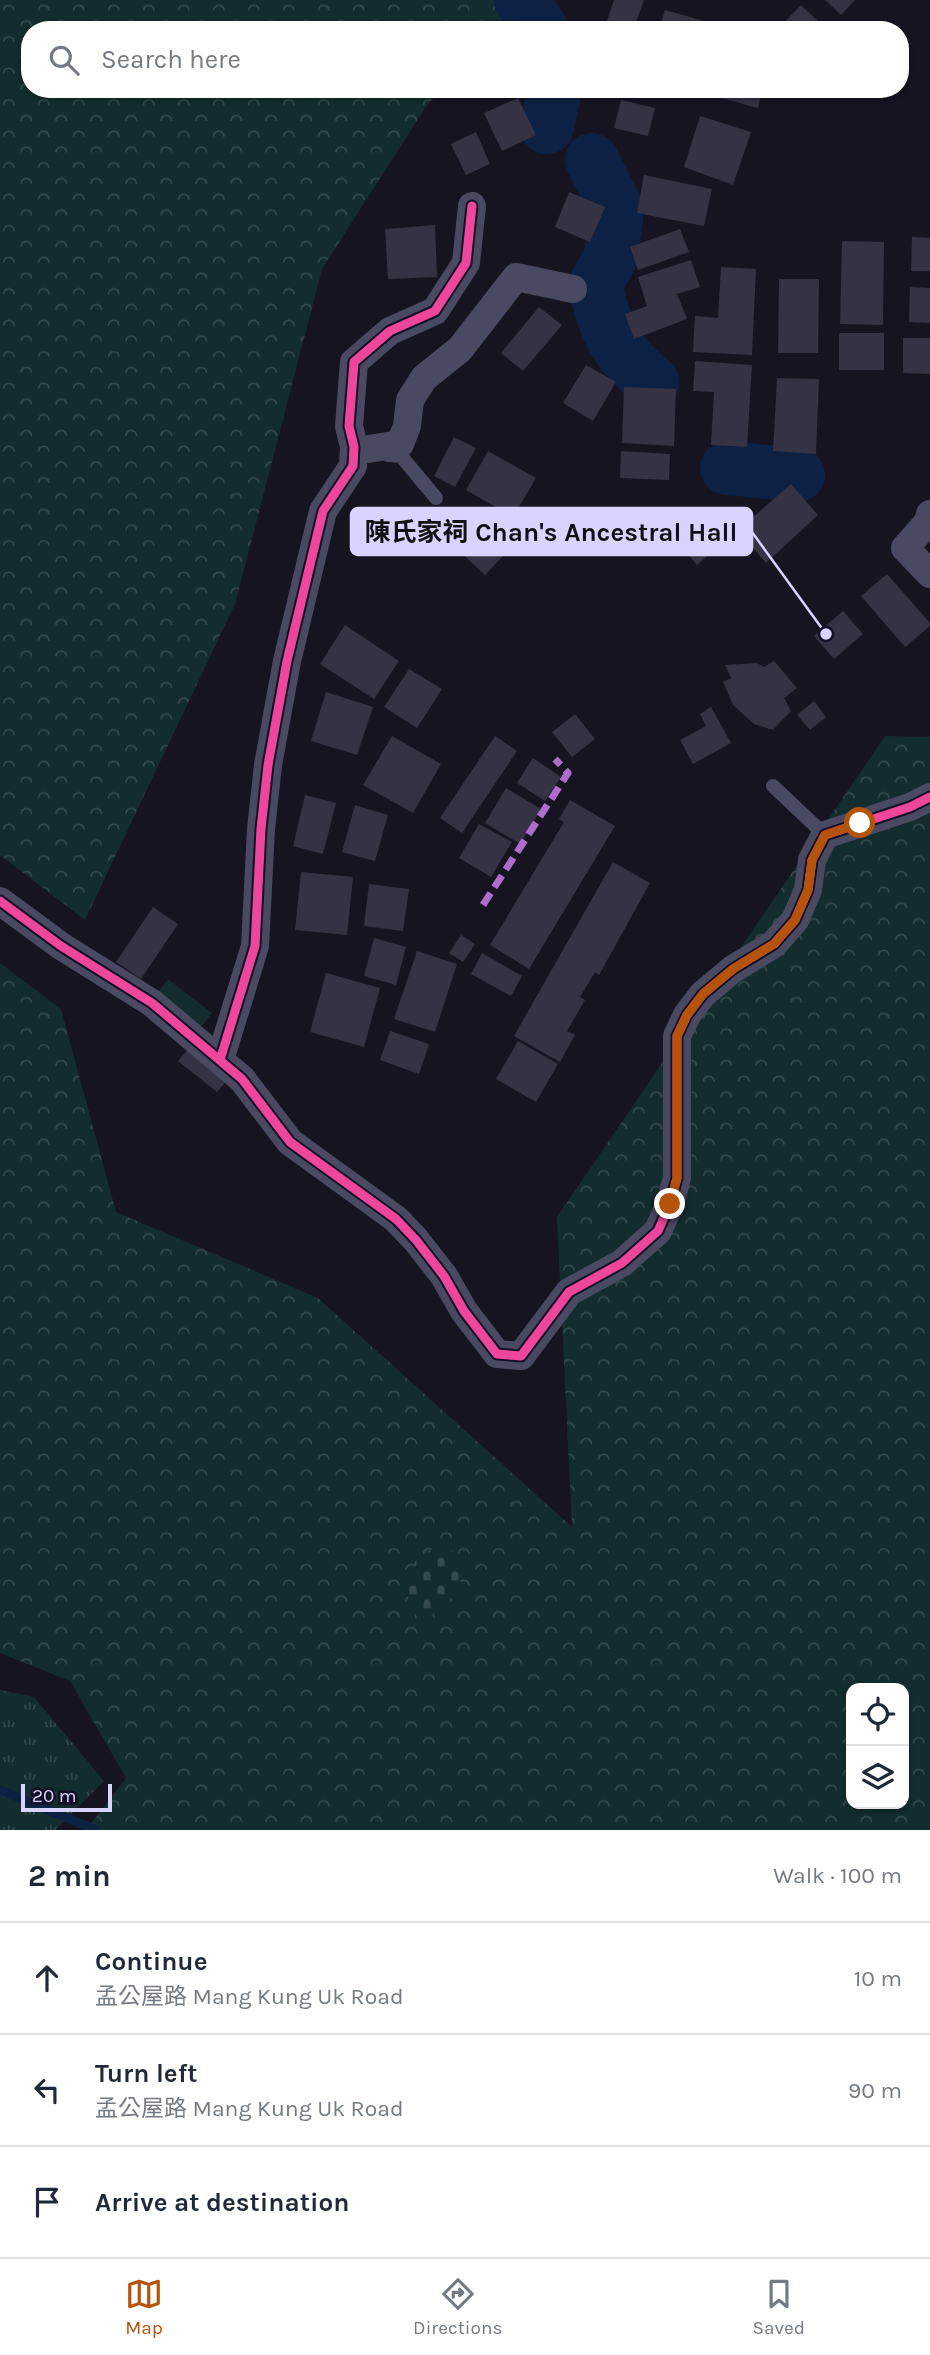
<!DOCTYPE html>
<meta charset="utf-8">
<style>
body{margin:0;font-family:Karla,"Noto Sans TC",sans-serif;background:#f2f2f3;color:#1f2937}
.controls{position:absolute;right:21px;bottom:21px;display:grid;overflow:hidden;border-radius:14px;box-shadow:0 2px 5px #0004}
.controls button{width:63px;height:63px;display:grid;place-items:center;padding:0;border:0;border-bottom:2px solid #e0e1e3;background:#fff;color:#1f2937;font:35px sans-serif}
.scale{position:absolute;left:21px;bottom:18px;width:91px;box-sizing:border-box;padding-left:7px;border:4px solid #d9d4ff;border-top:0;font-size:19px;line-height:24px;white-space:nowrap;color:#d9d4ff;-webkit-text-stroke:5px #130f26;paint-order:stroke}
.stop{position:absolute;width:21px;height:21px;margin:-16px;border:5px solid #b45309;border-radius:50%;background:#fff}
.stop.end{background:#b45309;border-color:#fff;box-shadow:0 2px 7px #0008}
.list{margin:0;padding:0;list-style:none}
h2{display:flex;justify-content:space-between;align-items:center;height:91px;margin:0;padding:0 28px;font-size:30px}
h2 small{font-size:23px;font-weight:400;color:#747a83}
.list li{display:grid;grid-template-columns:46px 1fr auto;gap:21px;align-items:center;box-sizing:border-box;height:112px;padding:0 28px;border-top:2px solid #e0e1e3}
.list b{display:block;font-size:26px;white-space:nowrap}
.list p{margin:0;font-size:23px;white-space:nowrap;color:#747a83}
.list em{font-size:23px;font-style:normal;color:#747a83}
.icon{flex:none;width:38px;height:38px;fill:none;stroke:currentColor;stroke-width:2;stroke-linecap:round;stroke-linejoin:round}
.map{position:relative;flex:none;width:930px;height:1830px;overflow:hidden}
.search{position:absolute;background:#fff;box-shadow:0 2px 5px #0004;left:21px;right:21px;top:21px;height:77px;display:flex;align-items:center;gap:18px;box-sizing:border-box;padding:0 24px;border-radius:28px;color:#747a83;font-size:26px}
.sheet{height:427px;background:#fff}
nav{display:flex;justify-content:space-around;align-items:center;box-sizing:border-box;height:98px;border-top:2px solid #e0e1e3;background:#fff;font-size:19px;color:#747a83}
nav a{display:grid;justify-items:center;gap:4px}
nav .on{color:#b45309}
.map>svg:first-child{display:block}
</style>
<div class="map">
<svg width="930" height="1830" viewBox="0 0 930 1830">
<defs>
<pattern id="grass-tufts" width="24" height="20" patternUnits="userSpaceOnUse" patternTransform="scale(1.75)"><rect width="24" height="20" fill="#132c2d"/><path d="M3 7l-1-3M5 7V3M7 7l1-3M15 17l-1-3M17 17v-4M19 17l1-3" fill="none" stroke="#354a4c"/></pattern>
<pattern id="forest-crowns" width="20" height="18" patternUnits="userSpaceOnUse" patternTransform="scale(1.75)"><rect width="20" height="18" fill="#132c2d"/><path d="M2 6a3 3 0 1 1 6 0M12 15a3 3 0 1 1 6 0" fill="none" stroke="#354a4c"/></pattern>
<pattern id="cemetery-stones" width="16" height="16" patternUnits="userSpaceOnUse" patternTransform="scale(1.75)"><rect width="16" height="16" fill="#132c2d"/><path d="M2 7V4a2 2 0 0 1 4 0v3zM10 15v-3a2 2 0 0 1 4 0v3z" fill="#354a4c"/></pattern>
</defs>
<rect width="100%" height="100%" fill="#161421"/>
<!-- grass -->
<path fill="url(#grass-tufts)" d="M0 1690 34 1697 104 1781 55 1830H0Z"/>
<!-- forest -->
<g fill="url(#forest-crowns)" fill-rule="evenodd">
<path d="M0 0H520L494 30H30V89H441L425 108 322 269 235 604 85 920 0 855Z"/>
<path d="M885 736 930 737V1830H86L126 1778 70 1681 0 1653V963L61 1009 116 1212 318 1298 572 1527 557 1217ZM851 1688H904V1804H851Z"/>
</g>
<!-- cemetery -->
<path fill="url(#cemetery-stones)" d="M446 1541 456 1558 462 1588 438 1612 416 1619 404 1586 417 1558Z"/>
<!-- pitch -->
<path fill="#132c2d" d="M168 979 212 1013 199 1030 155 996Z"/>
<g fill="none" stroke-linecap="round" stroke-linejoin="round">
<!-- stream -->
<path stroke="#0d2144" stroke-width="9" d="M0 1790 96 1830"/>
<!-- river -->
<g stroke="#0d2144" stroke-width="54">
<path d="M521 0 542 30"/>
<path d="M547 127 555 89"/>
<path d="M592 160 617 210 611 256 595 286C607 333 614 350 652 382"/>
<path d="M727 468 798 475"/>
</g>
</g>
<!-- building -->
<g fill="#343243">
<path d="M614 0H644L633 30H604Z"/>
<path d="M825 0H855L841 15Z"/>
<path d="M801 5 824 27 821 30H777Z"/>
<path d="M665 10 715 24 714 30H659Z"/>
<path d="M720 89H762L758 108 718 97Z"/>
<path d="M518 98 536 135 502 151 484 113Z"/>
<path d="M621 100 655 108 648 136 614 128Z"/>
<path d="M700 116 751 132 733 185 684 167Z"/>
<path d="M476 132 490 164 466 175 451 144Z"/>
<path d="M644 175 712 189 704 226 637 213Z"/>
<path d="M569 192 605 207 590 242 555 227Z"/>
<path d="M435 225 437 277 388 279 385 229Z"/>
<path d="M680 229 689 252 638 270 630 247Z"/>
<path d="M912 237 930 238V271H911Z"/>
<path d="M842 241 884 242 883 325 840 324Z"/>
<path d="M691 260 700 287 677 294 687 319 634 339 625 314 647 306 638 277Z"/>
<path d="M721 267 756 269 752 355 693 352 695 316 718 318Z"/>
<path d="M779 279H819L818 353H778Z"/>
<path d="M910 287 930 288V323L909 322Z"/>
<path d="M539 307 562 325 523 371 501 353Z"/>
<rect x="839" y="333" width="45" height="37"/>
<path d="M903 338H930V374L903 373Z"/>
<path d="M695 361 752 365 747 447 711 445 714 392 693 391Z"/>
<path d="M586 365 616 382 593 421 563 403Z"/>
<path d="M777 378 819 379 816 454 773 451Z"/>
<path d="M624 387 676 389 674 446 622 443Z"/>
<path d="M454 437 476 448 455 487 434 476Z"/>
<path d="M488 451 536 478 513 517 466 490Z"/>
<path d="M621 451 670 454 669 480 620 478Z"/>
<path d="M791 484 818 515 766 563 738 530Z"/>
<path d="M698 513 723 542 697 565 672 535Z"/>
<path d="M469 538 483 551 493 540 506 553 485 575 458 550Z"/>
<path d="M887 574 930 623V626L905 647 861 596Z"/>
<path d="M843 611 863 634 834 659 814 636Z"/>
<path d="M345 625 399 661 374 699 320 664Z"/>
<path d="M774 661 797 688 784 698 791 711 773 730 754 724 733 705 723 682 731 678 725 665 757 663 764 667Z"/>
<path d="M409 669 442 689 417 728 384 707Z"/>
<path d="M326 692 373 707 357 755 311 741Z"/>
<path d="M814 701 826 717 810 730 797 715Z"/>
<path d="M711 707 731 743 693 764 680 740 706 726 700 714Z"/>
<path d="M575 714 595 739 572 757 552 732Z"/>
<path d="M392 736 441 764 413 813 363 785Z"/>
<path d="M495 736 517 751 462 833 440 818Z"/>
<path d="M533 758 561 777 545 801 517 783Z"/>
<path d="M506 788 541 809 520 844 485 823Z"/>
<path d="M305 795 336 803 323 854 293 846Z"/>
<path d="M570 800 615 826 529 969 490 945 564 822 559 819Z"/>
<path d="M355 805 388 815 375 861 342 852Z"/>
<path d="M479 824 512 842 491 877 459 858Z"/>
<path d="M613 862 650 883 599 975 595 972 580 997 585 1000 567 1031 575 1035 560 1062 514 1036Z"/>
<path d="M301 872 353 877 347 935 295 930Z"/>
<path d="M369 884 409 889 403 931 364 926Z"/>
<path d="M153 907 178 924 141 979 116 962Z"/>
<path d="M461 935 475 944 463 962 449 953Z"/>
<path d="M374 938 406 947 396 985 364 976Z"/>
<path d="M417 951 457 964 435 1032 394 1019Z"/>
<path d="M482 953 522 976 511 996 471 974Z"/>
<path d="M326 973 380 988 364 1047 310 1032Z"/>
<path d="M390 1031 429 1044 419 1074 380 1060Z"/>
<path d="M518 1041 558 1064 536 1102 496 1079Z"/>
<path d="M192 1045 231 1076 217 1092 178 1061Z"/>
</g>
<g fill="none" stroke-linecap="round" stroke-linejoin="round">
<!-- lane -->
<g stroke="#4a4962" stroke-width="14">
<path d="M388 455 401 456 436 498"/>
<path d="M773 786 825 835"/>
</g>
<!-- street -->
<g stroke="#4a4962" stroke-width="28">
<path d="M354 447 362 450 400 444 407 426 410 400 424 378 460 349 516 277 573 289"/>
<path d="M930 514 928 522 905 548 930 574"/>
<path d="M0 901 61 946 152 1003 242 1079 290 1142 396 1219 416 1240 444 1276 464 1311 497 1354 521 1356 569 1292 622 1263 658 1231 670 1204 677 1178V1036L687 1015 703 994 733 969 774 944 795 920 808 890 812 860 825 835 910 807 930 797"/>
<path d="M220 1060 255 946 261 829 268 765 287 661 323 511 353 466 354 447 349 426 354 362 390 331 435 311 466 263 472 206"/>
</g>
<!-- quiet -->
<path stroke="#b06ccc" stroke-width="7" stroke-dasharray="14 7" stroke-linecap="butt" d="M483 905 568 773 555 759"/>
<!-- cycleway casing -->
<g stroke="#130f26" stroke-width="13">
<g id="cycleway">
<path d="M0 901 61 946 152 1003 242 1079 290 1142 396 1219 416 1240 444 1276 464 1311 497 1354 521 1356 569 1292 622 1263 658 1231 670 1204 677 1178V1036L687 1015 703 994 733 969 774 944 795 920 808 890 812 860 825 835 910 807 930 797"/>
<path d="M220 1060 255 946 261 829 268 765 287 661 323 511 353 466 354 447 349 426 354 362 390 331 435 311 466 263 472 206"/>
</g>
</g>
<!-- cycleway -->
<use href="#cycleway" stroke="#ed469a" stroke-width="9"/>
</g>
<g fill="none" stroke-linecap="round" stroke-linejoin="round">
<!-- route -->
<path stroke="#b45309" stroke-width="9" d="M670 1204 677 1178V1036L687 1015 703 994 733 969 774 944 795 920 808 890 812 860 825 835 860 823"/>
</g>
<!-- callouts -->
<path fill="none" stroke="#d9d4ff" stroke-width="2.5" d="M826 634L752 532"/>
<circle fill="#d9d4ff" stroke="#130f26" stroke-width="2.5" cx="826" cy="634" r="7"/>
<rect fill="#d9d4ff" stroke="#d9d4ff" stroke-width="2.5" x="351" y="508" width="401" height="47" rx="7"/>
<g font-size="26" text-anchor="middle" font-weight="bold" fill="#111">
<text x="551" y="541">陳氏家祠 Chan's Ancestral Hall</text>
</g>
</svg>
<div class="controls">
<button><svg class="icon" aria-label="locate" viewBox="0 0 24 24"><circle cx="12" cy="12" r="6"/><path d="M12 2v4M12 18v4M2 12h4M18 12h4"/></svg></button>
<button><svg class="icon" aria-label="layers" viewBox="0 0 24 24"><path d="M12 4l9 5-9 5-9-5zM3 14l9 5 9-5"/></svg></button>
</div>
<div class="scale">20 m</div>
<div class="stop" style="left:860px;top:823px"></div>
<div class="stop end" style="left:670px;top:1204px"></div>
<div class="search"><svg class="icon" aria-label="search" viewBox="0 0 24 24"><circle cx="10" cy="10" r="6"/><path d="M15 15l6 6"/></svg>Search here</div>
</div>
<section class="sheet">
<h2>2 min<small>Walk · 100 m</small></h2>
<ul class="list">
<li><svg class="icon" aria-label="ahead" viewBox="0 0 24 24"><path d="M12 20V5M6 11l6-6 6 6"/></svg><div><b>Continue</b><p>孟公屋路 Mang Kung Uk Road</p></div><em>10 m</em></li>
<li><svg class="icon" aria-label="left" viewBox="0 0 24 24"><path d="M17 20v-9H6M10 6l-5 5 5 5"/></svg><div><b>Turn left</b><p>孟公屋路 Mang Kung Uk Road</p></div><em>90 m</em></li>
<li><svg class="icon" aria-label="arrive" viewBox="0 0 24 24"><path d="M6 21V4h12l-3 4 3 4H6"/></svg><div><b>Arrive at destination</b></div></li>
</ul>
</section>
<nav>
<a class="on"><svg class="icon" aria-label="map" viewBox="0 0 24 24"><path d="M3 6l6-2 6 2 6-2v14l-6 2-6-2-6 2zM9 4v14M15 6v14"/></svg>Map</a>
<a><svg class="icon" aria-label="directions" viewBox="0 0 24 24"><path d="M12 3l9 9-9 9-9-9zM9 14v-3h6M13 9l2 2-2 2"/></svg>Directions</a>
<a><svg class="icon" aria-label="saved" viewBox="0 0 24 24"><path d="M7 4h10v16l-5-4-5 4z"/></svg>Saved</a>
</nav>
